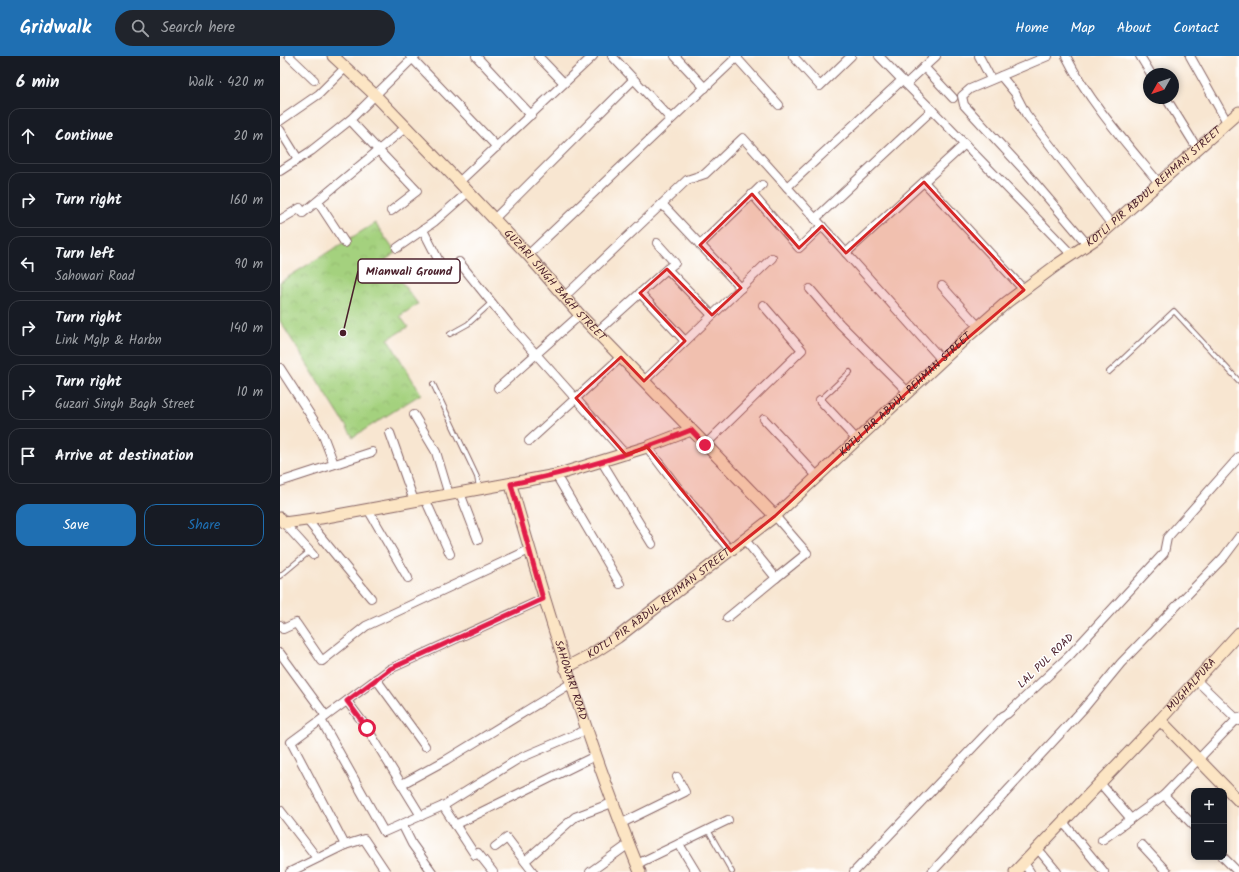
<!DOCTYPE html>
<meta charset="utf-8">
<style>
body{margin:0;font-family:Kalam,sans-serif;background:#20242c;color:#f1f3f6}
.controls{position:absolute;right:12px;bottom:12px;display:grid;overflow:hidden;border-radius:8px;box-shadow:0 2px 6px #0003}
.controls button{width:36px;height:36px;display:grid;place-items:center;padding:0;border:0;border-bottom:1px solid #363941;background:#171b24;color:#f1f3f6;font:20px sans-serif}
.compass{position:absolute;left:863px;top:12px;width:36px;height:36px;border-radius:50%;background:#171b24;box-shadow:0 2px 6px #0003;rotate:230deg}
.stop{position:absolute;width:12px;height:12px;margin:-9px;border:3px solid #e11d48;border-radius:50%;background:#fff}
.stop.end{background:#e11d48;border-color:#fff;box-shadow:0 1px 4px #0008}
.list{margin:0;padding:0;list-style:none}
h2{display:flex;justify-content:space-between;align-items:center;height:52px;margin:0;padding:0 16px;font-size:17px}
h2 small{font-size:13px;font-weight:400;color:#9ea1a6}
.list li{display:grid;grid-template-columns:26px 1fr auto;gap:12px;align-items:center;box-sizing:border-box;height:56px;margin:0 8px 8px;padding:0 8px;border:1px solid #363941;border-radius:12px}
.list b{display:block;font-size:15px;white-space:nowrap}
.list p{margin:0;font-size:13px;white-space:nowrap;color:#9ea1a6}
.list em{font-size:13px;font-style:normal;color:#9ea1a6}
.actions{display:flex;gap:8px;padding:12px 16px}
.actions a{flex:1;padding:9px 0;border:1px solid #1f6fb2;border-radius:12px;text-align:center;font-size:14px;color:#1f6fb2}
.actions .main{background:#1f6fb2;color:#fff}
.icon{flex:none;width:22px;height:22px;fill:none;stroke:currentColor;stroke-width:2;stroke-linecap:round;stroke-linejoin:round}
.map{position:relative;flex:none;width:959px;height:816px;overflow:hidden}
header{display:flex;align-items:center;gap:24px;box-sizing:border-box;height:56px;padding:0 20px;background:#1f6fb2;color:#fff}
header strong{font-size:19px}
nav{display:flex;gap:22px;margin-inline-start:auto;font-size:14px}
.search{width:280px;height:36px;background:#20242c;display:flex;align-items:center;gap:10px;box-sizing:border-box;padding:0 14px;border-radius:22px;color:#9ea1a6;font-size:15px}
main{display:flex}
aside{flex:1;background:#171b24}
.map>svg:first-child{display:block}
</style>
<header>
<strong>Gridwalk</strong>
<div class="search"><svg class="icon" aria-label="search" viewBox="0 0 24 24"><circle cx="10" cy="10" r="6"/><path d="M15 15l6 6"/></svg>Search here</div>
<nav><a>Home</a><a>Map</a><a>About</a><a>Contact</a></nav>
</header>
<main>
<aside>
<h2>6 min<small>Walk · 420 m</small></h2>
<ul class="list">
<li><svg class="icon" aria-label="ahead" viewBox="0 0 24 24"><path d="M12 20V5M6 11l6-6 6 6"/></svg><div><b>Continue</b></div><em>20 m</em></li>
<li><svg class="icon" aria-label="right" viewBox="0 0 24 24"><path d="M7 20v-9h11M14 6l5 5-5 5"/></svg><div><b>Turn right</b></div><em>160 m</em></li>
<li><svg class="icon" aria-label="left" viewBox="0 0 24 24"><path d="M17 20v-9H6M10 6l-5 5 5 5"/></svg><div><b>Turn left</b><p>Sahowari Road</p></div><em>90 m</em></li>
<li><svg class="icon" aria-label="right" viewBox="0 0 24 24"><path d="M7 20v-9h11M14 6l5 5-5 5"/></svg><div><b>Turn right</b><p>Link Mglp &amp; Harbn</p></div><em>140 m</em></li>
<li><svg class="icon" aria-label="right" viewBox="0 0 24 24"><path d="M7 20v-9h11M14 6l5 5-5 5"/></svg><div><b>Turn right</b><p>Guzari Singh Bagh Street</p></div><em>10 m</em></li>
<li><svg class="icon" aria-label="arrive" viewBox="0 0 24 24"><path d="M6 21V4h12l-3 4 3 4H6"/></svg><div><b>Arrive at destination</b></div></li>
</ul>
<div class="actions"><a class="main">Save</a><a>Share</a></div>
</aside>
<div class="map">
<svg width="959" height="816" viewBox="0 0 959 816">
<defs>
<pattern id="park-crowns" width="20" height="18" patternUnits="userSpaceOnUse"><rect width="20" height="18" fill="#a4d17e"/><path d="M2 6a3 3 0 1 1 6 0M12 15a3 3 0 1 1 6 0" fill="none" stroke="#8fb36d"/></pattern>
</defs>
<rect width="100%" height="100%" fill="#fff"/>
<filter id="ink" filterUnits="userSpaceOnUse"><feTurbulence type="fractalNoise" baseFrequency=".025" numOctaves="2"/><feDisplacementMap in="SourceGraphic" scale="8" xChannelSelector="R" yChannelSelector="G"/><feConvolveMatrix kernelMatrix="1 2 1 2 8 2 1 2 1" color-interpolation-filters="sRGB"/></filter>
<filter id="wash" filterUnits="userSpaceOnUse"><feTurbulence type="fractalNoise" baseFrequency=".012" numOctaves="4" result="noise"/><feDisplacementMap in="SourceGraphic" scale="16" xChannelSelector="R" yChannelSelector="G"/><feGaussianBlur stdDeviation="0.9" result="paint"/><feColorMatrix in="noise" values="0 0 0 0 0 0 0 0 0 0 0 0 0 0 0 0 0 1.4 0 .05"/><feComposite in="paint" operator="in"/></filter>
<g filter="url(#wash)">
<rect width="100%" height="100%" fill="#f8e6d1"/>
<!-- park -->
<path fill="url(#park-crowns)" stroke="#777854" d="M95 167 116 197 105 204 138 248 120 260 128 271 108 283 141 338 73 381 0 265V226Z"/>
</g>
<g filter="url(#ink)">
<g fill="none" stroke-linecap="round" stroke-linejoin="round">
<!-- lane casing -->
<g stroke="#876565" stroke-width="6">
<g id="lane">
<path d="M170 278 188 268 211 247"/>
<path d="M829 316 894 255 959 325"/>
<path d="M153 328 197 421 199 431"/>
<path d="M540 344 570 316"/>
<path d="M0 520 30 495"/>
<path d="M428 774 452 816"/>
</g>
</g>
<!-- street casing -->
<g stroke="#876565" stroke-width="10">
<g id="street">
<path d="M9 0 34 24"/>
<path d="M130 0 217 91"/>
<path d="M196 0 251 59"/>
<path d="M258 0 284 27"/>
<path d="M332 0 391 63"/>
<path d="M395 0 425 32"/>
<path d="M455 0 499 49"/>
<path d="M513 0 540 30 571 0"/>
<path d="M599 0 622 24"/>
<path d="M699 0 711 23"/>
<path d="M768 0 690 33 682 40 684 49 744 114 807 188"/>
<path d="M786 0C809 46 846 87 879 127"/>
<path d="M860 0 871 18"/>
<path d="M910 0 947 66"/>
<path d="M644 11 673 42"/>
<path d="M721 20 735 37 746 58 832 169"/>
<path d="M626 28 656 0"/>
<path d="M886 42 917 92"/>
<path d="M70 64 137 135 111 155"/>
<path d="M0 65 39 38 65 12"/>
<path d="M0 74 18 103"/>
<path d="M0 115 31 95 70 64 135 0"/>
<path d="M179 126 313 0"/>
<path d="M644 126 744 234"/>
<path d="M507 131 622 24 652 54"/>
<path d="M472 138 519 192 542 170"/>
<path d="M38 146 65 187"/>
<path d="M382 148 461 232"/>
<path d="M214 163 353 24"/>
<path d="M535 163 652 54 792 199"/>
<path d="M0 164 20 152 23 157 125 72"/>
<path d="M143 174 162 211"/>
<path d="M377 187 395 207 387 213 432 259"/>
<path d="M420 189 482 129"/>
<path d="M117 192 154 166 188 136"/>
<path d="M566 197 685 88"/>
<path d="M248 199 458 0"/>
<path d="M179 206 229 268 346 399"/>
<path d="M662 230 699 271"/>
<path d="M530 233 560 268 628 336"/>
<path d="M360 237 405 285"/>
<path d="M284 241 407 124 425 118 463 82 662 304"/>
<path d="M317 276 387 213"/>
<path d="M0 312 42 377 54 408"/>
<path d="M364 325 492 202"/>
<path d="M218 332 300 259"/>
<path d="M540 344 577 384"/>
<path d="M134 359 156 396 169 439"/>
<path d="M484 363 538 421"/>
<path d="M110 377 134 445"/>
<path d="M249 385 341 301"/>
<path d="M425 389 522 294 483 249"/>
<path d="M367 391 398 432 451 495"/>
<path d="M322 406 372 488"/>
<path d="M276 419 340 528"/>
<path d="M0 426 92 396"/>
<path d="M180 437 198 484"/>
<path d="M145 443 170 498"/>
<path d="M89 455 128 522"/>
<path d="M27 464 91 542"/>
<path d="M4 467 33 499"/>
<path d="M465 484 496 522 527 497 495 460"/>
<path d="M447 562 496 522"/>
<path d="M0 569 3 573 16 567 42 605 86 570 249 494"/>
<path d="M0 597 46 660"/>
<path d="M96 623 145 690"/>
<path d="M916 624 959 665"/>
<path d="M67 645 87 672 141 760"/>
<path d="M41 664 104 776 163 750 238 703 306 674"/>
<path d="M820 727 851 763"/>
<path d="M122 728 166 704 290 628"/>
<path d="M163 750 195 799 198 797 213 816"/>
<path d="M0 754 37 802"/>
<path d="M783 766 824 816"/>
<path d="M122 768 132 788 152 816"/>
<path d="M340 768 405 736 397 721"/>
<path d="M175 769 315 700"/>
<path d="M914 770 884 739 959 661"/>
<path d="M822 784 884 739"/>
<path d="M399 788 416 816"/>
<path d="M65 789 11 686 110 613 263 543"/>
<path d="M862 789 887 816"/>
<path d="M215 791 227 782 253 816"/>
<path d="M758 793 777 816"/>
<path d="M943 801 958 816"/>
<path d="M245 805 295 761 332 747"/>
<path d="M744 807 750 816"/>
<path d="M357 808 448 764"/>
<path d="M10 816 65 789 84 783 106 816"/>
<path d="M310 816 349 788"/>
<path d="M574 816 723 660 727 658 789 600 884 497 887 482 959 401"/>
<path d="M652 816 804 652 841 607 944 501 959 481"/>
</g>
</g>
<!-- secondary casing -->
<g stroke="#876565" stroke-width="13">
<g id="secondary">
<path id="s1" d="M53 0 96 40 179 126 248 199 300 259 495 460"/>
<path id="s2" d="M231 429C269 561 308 688 360 816"/>
<path d="M0 462 4 467 41 462 276 419 367 391 411 374"/>
<path id="s3" d="M285 612 310 599 338 581 495 460 686 282 727 246 778 208 817 182 959 56"/>
<path d="M880 664 959 745"/>
<path id="s4" d="M735 816 880 664 959 577"/>
</g>
</g>
<!-- lane -->
<use href="#lane" stroke="#fff" stroke-width="4"/>
<!-- street -->
<use href="#street" stroke="#fff" stroke-width="8"/>
<!-- secondary -->
<use href="#secondary" stroke="#fce5c4" stroke-width="11"/>
</g>
</g>
<g fill="none" stroke-linecap="round" stroke-linejoin="round" filter="url(#ink)">
<!-- route -->
<path stroke="#e11d48" stroke-width="5" d="M87 672 67 645 110 613 263 543 231 428C293 416 352 398 411 374L425 389"/>
</g>
<!-- marked area -->
<path fill="#d62828" fill-opacity="0.2" stroke="#d62828" stroke-width="3" stroke-linejoin="round" d="M644 126 744 234 662 304 495 460 451 495 367 391 346 399 296 342 341 301 364 325 405 285 360 237 387 213 432 259 461 232 420 189 472 138 519 192 542 170 566 197Z"/>
<g text-anchor="middle" dominant-baseline="central" stroke-width="3" stroke-linejoin="round" paint-order="stroke">
<!-- street labels -->
<g font-size="11" fill="#4a1f2b" stroke="#fff">
<text stroke="none"><textPath href="#s3" startOffset="762">KOTLI PIR ABDUL REHMAN STREET</textPath></text>
<text stroke="none"><textPath href="#s1" startOffset="319">GUZARI SINGH BAGH STREET</textPath></text>
<text stroke="none"><textPath href="#s3" startOffset="438">KOTLI PIR ABDUL REHMAN STREET</textPath></text>
<text stroke="none"><textPath href="#s3" startOffset="114">KOTLI PIR ABDUL REHMAN STREET</textPath></text>
<text transform="translate(766 605) rotate(-44)">LAL PUL ROAD</text>
<text stroke="none"><textPath href="#s2" startOffset="204">SAHOWARI ROAD</textPath></text>
<text stroke="none"><textPath href="#s4" startOffset="257">MUGHALPURA</textPath></text>
</g>
</g>
<!-- callouts -->
<path fill="none" stroke="#4a1f2b" stroke-width="1.5" d="M63 277L78 215"/>
<circle fill="#4a1f2b" stroke="#fff" stroke-width="1.5" cx="63" cy="277" r="4"/>
<rect fill="#fff" stroke="#4a1f2b" stroke-width="1.5" x="78" y="203" width="102" height="24" rx="4"/>
<g font-size="12" text-anchor="middle" font-weight="bold" fill="#4a1f2b">
<text x="129" y="219">Mianwali Ground</text>
</g>
</svg>
<div class="controls">
<button>+</button>
<button>−</button>
</div>
<svg class="compass" viewBox="-18 -18 36 36"><path d="M0-13l5 13h-10z" fill="#e53935"/><path d="M0 13l5-13h-10z" fill="#9ea1a6"/></svg>
<div class="stop" style="left:87px;top:672px"></div>
<div class="stop end" style="left:425px;top:389px"></div>
</div>
</main>
